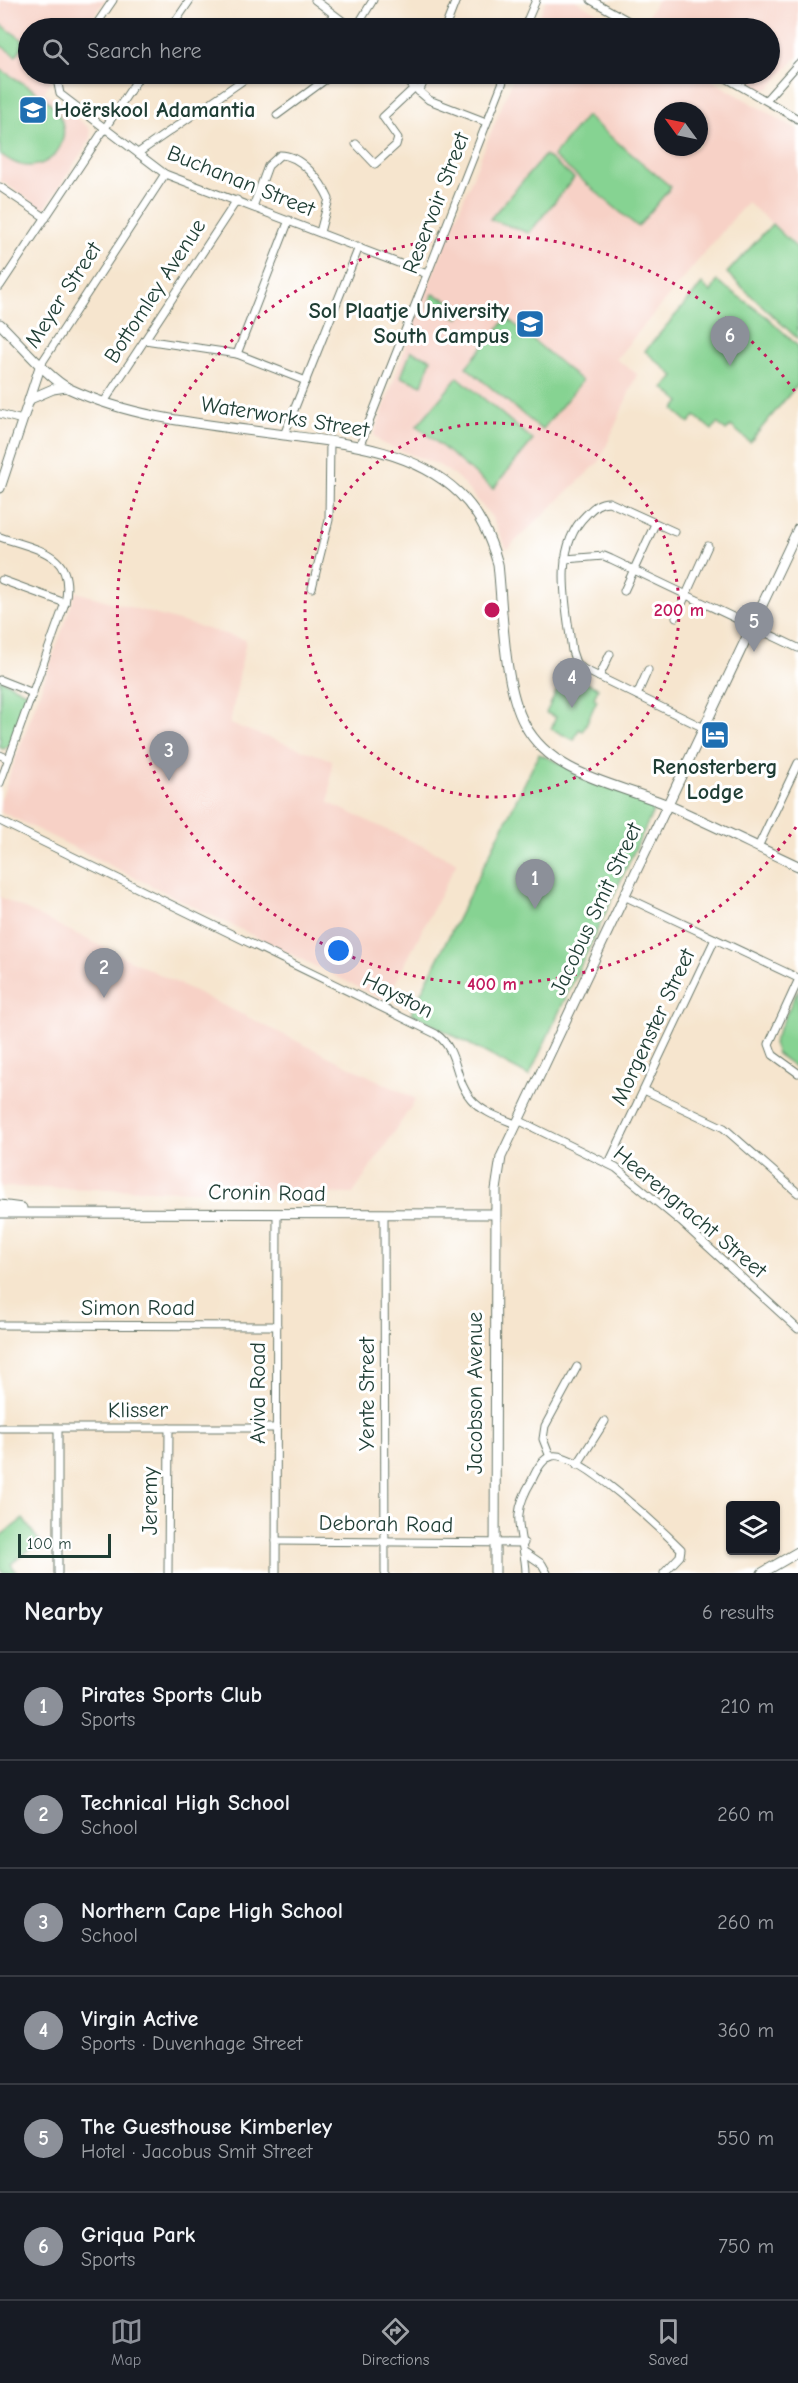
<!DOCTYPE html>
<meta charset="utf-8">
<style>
body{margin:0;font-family:"Comic Neue",sans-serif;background:#20242c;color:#f1f3f6}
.controls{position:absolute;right:18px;bottom:18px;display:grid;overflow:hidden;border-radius:6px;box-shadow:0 2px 4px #0004}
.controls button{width:54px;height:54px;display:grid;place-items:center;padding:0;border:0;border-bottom:2px solid #363941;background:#171b24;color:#f1f3f6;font:30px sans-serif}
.compass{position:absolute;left:654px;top:102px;width:54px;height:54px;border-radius:50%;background:#171b24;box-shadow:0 2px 4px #0004;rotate:303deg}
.scale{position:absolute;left:18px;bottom:15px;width:93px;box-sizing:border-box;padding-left:6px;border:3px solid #1f3d34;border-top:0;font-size:16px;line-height:21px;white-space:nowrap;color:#1f3d34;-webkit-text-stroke:4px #fff;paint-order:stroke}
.you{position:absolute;left:339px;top:951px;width:21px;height:21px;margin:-15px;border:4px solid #fff;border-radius:50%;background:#1a73e8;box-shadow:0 0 0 9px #1a73e833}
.badge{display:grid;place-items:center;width:39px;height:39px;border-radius:50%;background:#8c9099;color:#fff;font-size:20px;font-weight:700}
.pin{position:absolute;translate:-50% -50px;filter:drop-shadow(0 2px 3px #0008)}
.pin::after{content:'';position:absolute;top:32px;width:21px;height:18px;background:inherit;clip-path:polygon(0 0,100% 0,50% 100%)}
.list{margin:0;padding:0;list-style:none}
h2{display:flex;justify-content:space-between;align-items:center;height:78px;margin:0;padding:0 24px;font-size:26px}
h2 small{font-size:20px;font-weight:400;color:#9ea1a6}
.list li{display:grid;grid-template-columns:39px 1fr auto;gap:18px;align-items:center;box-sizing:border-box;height:108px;padding:0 24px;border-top:2px solid #363941}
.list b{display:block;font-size:22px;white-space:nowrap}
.list p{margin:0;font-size:20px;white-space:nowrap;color:#9ea1a6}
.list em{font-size:20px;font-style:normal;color:#9ea1a6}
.icon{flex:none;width:33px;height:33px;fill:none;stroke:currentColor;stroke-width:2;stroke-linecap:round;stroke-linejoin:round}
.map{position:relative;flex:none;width:798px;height:1573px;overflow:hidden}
.search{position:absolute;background:#171b24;box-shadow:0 2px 4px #0004;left:18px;right:18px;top:18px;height:66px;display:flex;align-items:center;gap:15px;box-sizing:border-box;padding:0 21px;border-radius:33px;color:#9ea1a6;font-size:22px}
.sheet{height:726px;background:#171b24}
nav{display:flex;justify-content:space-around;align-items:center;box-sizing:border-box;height:84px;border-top:2px solid #363941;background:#171b24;font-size:16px;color:#9ea1a6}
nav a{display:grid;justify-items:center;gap:3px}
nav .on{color:#8c9099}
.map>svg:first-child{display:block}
</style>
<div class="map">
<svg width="798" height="1573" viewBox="0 0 798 1573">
<rect width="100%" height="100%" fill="#fff"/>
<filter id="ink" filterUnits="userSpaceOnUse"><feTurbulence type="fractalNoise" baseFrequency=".0167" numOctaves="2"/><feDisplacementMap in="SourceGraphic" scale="12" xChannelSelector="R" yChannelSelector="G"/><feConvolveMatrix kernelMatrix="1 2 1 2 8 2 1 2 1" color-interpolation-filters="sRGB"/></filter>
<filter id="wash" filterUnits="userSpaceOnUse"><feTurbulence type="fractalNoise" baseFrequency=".008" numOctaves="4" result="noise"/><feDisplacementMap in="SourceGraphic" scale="24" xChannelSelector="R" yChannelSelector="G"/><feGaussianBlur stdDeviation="1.35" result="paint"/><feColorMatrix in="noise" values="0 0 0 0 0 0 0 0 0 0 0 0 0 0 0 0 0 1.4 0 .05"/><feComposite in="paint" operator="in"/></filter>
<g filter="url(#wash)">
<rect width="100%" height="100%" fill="#f6e5ce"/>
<!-- built -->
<g fill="#f7d1c6" fill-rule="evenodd">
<path d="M0 0H105L86 28H28V74H56L44 92 89 128 91 138 44 210 0 180Z"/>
<path d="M546 0H575L624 28H534Z"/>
<path d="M657 0H798V56L770 88 759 90 730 74H770V28H651L643 24Z"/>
<path d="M515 74H701L798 130V246L747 202 616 359 637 374 600 461 507 549 491 516 458 478 439 465 381 443 374 435 427 288ZM663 111H699V147H663Z"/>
<path d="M76 592 246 640 230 724 332 760 329 803 457 862 386 1001 0 811V802Z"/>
<path d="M0 897 416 1099 353 1194 0 1187Z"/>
</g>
<!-- green -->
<g fill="#86d392" stroke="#528863" stroke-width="1.5">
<path d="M0 24 26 42 16 56 0 45Z"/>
<path d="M0 69C18 81 46 94 58 113 73 136 56 166 29 166 18 166 9 160 0 154Z"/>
<path d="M586 116 671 187 638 227 553 156Z"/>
<path d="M545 155 574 178 529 233 490 219Z"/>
<path d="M772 224 798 249V339L727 273Z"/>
<path d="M717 281 767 317 798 346V384L750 442 731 426 726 431 717 423 712 430 695 416 689 423 674 410 680 402 664 388 674 376 645 351 702 284 711 292Z"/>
<path d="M433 294 464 307 459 318 428 306Z"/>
<path d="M507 318 582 381 542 430 466 367Z"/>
<path d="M411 351 431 359 422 385 401 377Z"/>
<path d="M458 377 533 440 493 489 417 426Z"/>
<path d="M571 676 598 688 594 698 597 700 583 731 579 729 574 740 551 729 556 717 546 713 560 684 566 686Z"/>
<path d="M0 679 27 693 28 697 10 745 4 749 0 748Z"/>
<path d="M539 754 656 805 529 1076 411 1013Z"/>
<path d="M798 989V1069L777 1054 773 1043Z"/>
<path d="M23 1519 40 1542 11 1564 17 1573H3L0 1569V1536Z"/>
</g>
</g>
<g filter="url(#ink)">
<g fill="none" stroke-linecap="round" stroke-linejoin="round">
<!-- street casing -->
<g stroke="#6a786a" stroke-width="9">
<g id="street">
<path d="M315 0 352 28"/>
<path d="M591 0 641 28"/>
<path d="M94 28 113 0"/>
<path d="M171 28 190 0"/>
<path d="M316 28 335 16"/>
<path d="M356 28 373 0"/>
<path d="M445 28 456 0"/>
<path d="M524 28 536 0"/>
<path d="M64 74 58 84 60 94 165 174 427 274"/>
<path d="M399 74 429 100 486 122"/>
<path d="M719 74 798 119"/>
<path d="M419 92 427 74"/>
<path d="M766 100 798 64"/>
<path d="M277 115 333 74"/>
<path d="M356 144 375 164 396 145 398 138 383 117 414 88"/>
<path d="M138 153 252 74"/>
<path d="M0 187 46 218"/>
<path d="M253 207 268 166 280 155C301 155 321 181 329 199L320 232"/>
<path d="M0 286 141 74"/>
<path d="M145 340 237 354 306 381"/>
<path d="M237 354 289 220"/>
<path d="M41 364 165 174"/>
<path d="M104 402 237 200"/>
<path d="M0 414 22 420"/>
<path d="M284 435 359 247"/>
<path d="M360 445 506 74"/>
<path d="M675 532 609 502C598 502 593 508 586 515 551 549 567 609 572 651L576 663 583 669 704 728"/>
<path d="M0 537C38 550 76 553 65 603L0 783"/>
<path d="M565 559 604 556 611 559 798 648"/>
<path d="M2 580 65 603"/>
<path d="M312 588 329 520 330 440"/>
<path d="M624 591 655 524"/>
<path d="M676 617 708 546"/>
<path d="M599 677 610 654"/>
<path d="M0 680 33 693"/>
<path d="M637 695 648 670"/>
<path d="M0 755 9 759"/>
<path d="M0 821 436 1034C459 1050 454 1080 471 1099 483 1113 501 1118 516 1124"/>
<path d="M758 847 798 763"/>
<path d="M624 896 798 978"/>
<path d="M798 981 769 1044 773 1055 798 1073"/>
<path d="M644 1090 724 1128 798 1193"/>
<path d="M518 1120 616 1168 681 1222 798 1329"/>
<path d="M609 1163 715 939"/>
<path d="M384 1214 385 1573"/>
<path d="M0 1325 277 1326"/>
<path d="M0 1428H276"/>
<path d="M58 1429V1573"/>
<path d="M550 1457 543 1439 545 1426 577 1367"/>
<path d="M577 1465 605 1421"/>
<path d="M276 1541 524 1543"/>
<path d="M526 1553 542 1564 547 1573"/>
<path d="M168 1573 169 1428"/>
<path d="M276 1573 277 1213"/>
<path d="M526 1573C526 1554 517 1530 519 1514 520 1502 526 1490 532 1480 536 1471 542 1458 552 1456 578 1450 662 1530 681 1549L680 1556 664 1573"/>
</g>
</g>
<!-- secondary casing -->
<g stroke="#6a786a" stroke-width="11">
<g id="secondary">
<path d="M0 324C18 341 50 380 70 389 137 420 212 425 284 435 343 443 413 449 459 493 480 513 490 537 498 564 503 610 503 686 525 725 553 777 620 784 670 806 713 825 755 846 798 866"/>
<path d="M30 399 53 389 66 387"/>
<path d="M0 488 41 364"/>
<path d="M0 1205 22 1208"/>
<path d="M0 1213 495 1214"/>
<path d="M495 1573 496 1190 501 1157 798 529"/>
<path d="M762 1573 798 1552"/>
</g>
</g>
<!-- street -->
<use href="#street" stroke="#fff" stroke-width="7"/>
<!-- secondary -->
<use href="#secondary" stroke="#fff" stroke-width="9"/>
</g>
</g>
<!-- distance rings -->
<g fill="none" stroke="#c2185b" stroke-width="3" stroke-dasharray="3 6">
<circle cx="492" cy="610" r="187"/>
<path d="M796 827A374 374 0 1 1 796 393"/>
</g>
<!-- icons -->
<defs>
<g id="school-square" transform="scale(1.5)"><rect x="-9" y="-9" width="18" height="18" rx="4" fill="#1f6fb2" stroke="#fff"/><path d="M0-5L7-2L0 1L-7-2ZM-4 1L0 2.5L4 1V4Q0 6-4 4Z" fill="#fff"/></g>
<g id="university-square" transform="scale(1.5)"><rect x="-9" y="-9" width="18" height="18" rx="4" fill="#1f6fb2" stroke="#fff"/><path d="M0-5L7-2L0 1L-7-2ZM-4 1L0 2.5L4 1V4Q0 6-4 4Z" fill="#fff"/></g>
<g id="hotel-square" transform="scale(1.5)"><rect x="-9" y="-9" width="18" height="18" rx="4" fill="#1f6fb2" stroke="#fff"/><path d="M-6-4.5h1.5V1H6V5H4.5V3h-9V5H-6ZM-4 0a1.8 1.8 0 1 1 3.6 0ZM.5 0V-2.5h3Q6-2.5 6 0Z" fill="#fff"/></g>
</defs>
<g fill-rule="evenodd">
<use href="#school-square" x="33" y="110"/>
<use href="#university-square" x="530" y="324"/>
<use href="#hotel-square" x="715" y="735"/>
</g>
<g text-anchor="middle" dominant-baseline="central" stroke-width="6" stroke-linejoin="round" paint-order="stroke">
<!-- poi labels -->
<g font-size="22" font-weight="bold" fill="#1f3d34" stroke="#fff" text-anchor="start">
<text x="54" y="110">Hoërskool Adamantia</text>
<text x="509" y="311" text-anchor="end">Sol Plaatje University<tspan x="509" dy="25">South Campus</tspan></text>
<text x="715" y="767" text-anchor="middle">Renosterberg<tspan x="715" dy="25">Lodge</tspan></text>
</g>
<!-- street labels -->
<g font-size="22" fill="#1f3d34" stroke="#fff">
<text transform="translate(241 181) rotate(22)">Buchanan Street</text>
<text transform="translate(436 203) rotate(-69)">Reservoir Street</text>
<text transform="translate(155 291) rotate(-57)">Bottomley Avenue</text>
<text transform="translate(63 295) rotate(-57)">Meyer Street</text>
<text transform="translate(285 417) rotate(9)">Waterworks Street</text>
<text transform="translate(596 909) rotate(-65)">Jacobus Smit Street</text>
<text transform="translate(398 995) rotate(27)">Hayston</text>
<text transform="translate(653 1027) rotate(-65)">Morgenster Street</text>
<text transform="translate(267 1193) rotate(1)">Cronin Road</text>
<text transform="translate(690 1212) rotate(40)">Heerengracht Street</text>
<text x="138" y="1308">Simon Road</text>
<text transform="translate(258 1393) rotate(-90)">Aviva Road</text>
<text transform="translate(475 1393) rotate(-90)">Jacobson Avenue</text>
<text transform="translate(367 1394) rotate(-90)">Yente Street</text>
<text transform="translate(138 1410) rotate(-1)">Klisser</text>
<text transform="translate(150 1501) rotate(-90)">Jeremy</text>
<text transform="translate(386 1524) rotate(1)">Deborah Road</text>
</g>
</g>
<circle cx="492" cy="610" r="9" fill="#c2185b" stroke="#fff" stroke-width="3"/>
<g font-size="18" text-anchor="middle" font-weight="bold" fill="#c2185b" stroke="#fff" stroke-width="6" stroke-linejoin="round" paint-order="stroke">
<text x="679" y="616">200 m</text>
<text x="492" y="990">400 m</text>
</g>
</svg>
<div class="controls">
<button><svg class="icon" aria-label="layers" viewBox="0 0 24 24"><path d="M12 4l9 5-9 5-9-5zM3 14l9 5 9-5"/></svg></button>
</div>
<svg class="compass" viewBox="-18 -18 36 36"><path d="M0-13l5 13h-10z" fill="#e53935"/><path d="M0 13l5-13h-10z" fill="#9ea1a6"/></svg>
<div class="scale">100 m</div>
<div class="you"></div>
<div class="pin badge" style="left:535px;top:909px">1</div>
<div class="pin badge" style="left:104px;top:998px">2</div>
<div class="pin badge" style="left:169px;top:781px">3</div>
<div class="pin badge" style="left:572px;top:708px">4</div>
<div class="pin badge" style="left:754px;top:652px">5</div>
<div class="pin badge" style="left:730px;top:366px">6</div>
<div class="search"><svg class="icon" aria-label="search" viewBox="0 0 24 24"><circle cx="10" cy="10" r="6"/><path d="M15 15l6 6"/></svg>Search here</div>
</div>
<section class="sheet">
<h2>Nearby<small>6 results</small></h2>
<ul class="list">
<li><span class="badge">1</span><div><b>Pirates Sports Club</b><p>Sports</p></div><em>210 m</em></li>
<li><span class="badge">2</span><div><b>Technical High School</b><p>School</p></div><em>260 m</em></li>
<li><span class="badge">3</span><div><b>Northern Cape High School</b><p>School</p></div><em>260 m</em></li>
<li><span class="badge">4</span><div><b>Virgin Active</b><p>Sports · Duvenhage Street</p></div><em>360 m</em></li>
<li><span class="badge">5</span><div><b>The Guesthouse Kimberley</b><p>Hotel · Jacobus Smit Street</p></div><em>550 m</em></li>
<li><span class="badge">6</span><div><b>Griqua Park</b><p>Sports</p></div><em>750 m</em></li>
</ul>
</section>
<nav>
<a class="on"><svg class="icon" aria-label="map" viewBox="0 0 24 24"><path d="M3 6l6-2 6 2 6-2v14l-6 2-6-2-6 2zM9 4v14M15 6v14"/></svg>Map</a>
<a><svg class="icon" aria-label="directions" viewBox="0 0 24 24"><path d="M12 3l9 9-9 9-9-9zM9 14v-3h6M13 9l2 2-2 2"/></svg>Directions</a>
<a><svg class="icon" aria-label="saved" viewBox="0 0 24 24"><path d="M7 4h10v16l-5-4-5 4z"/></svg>Saved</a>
</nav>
